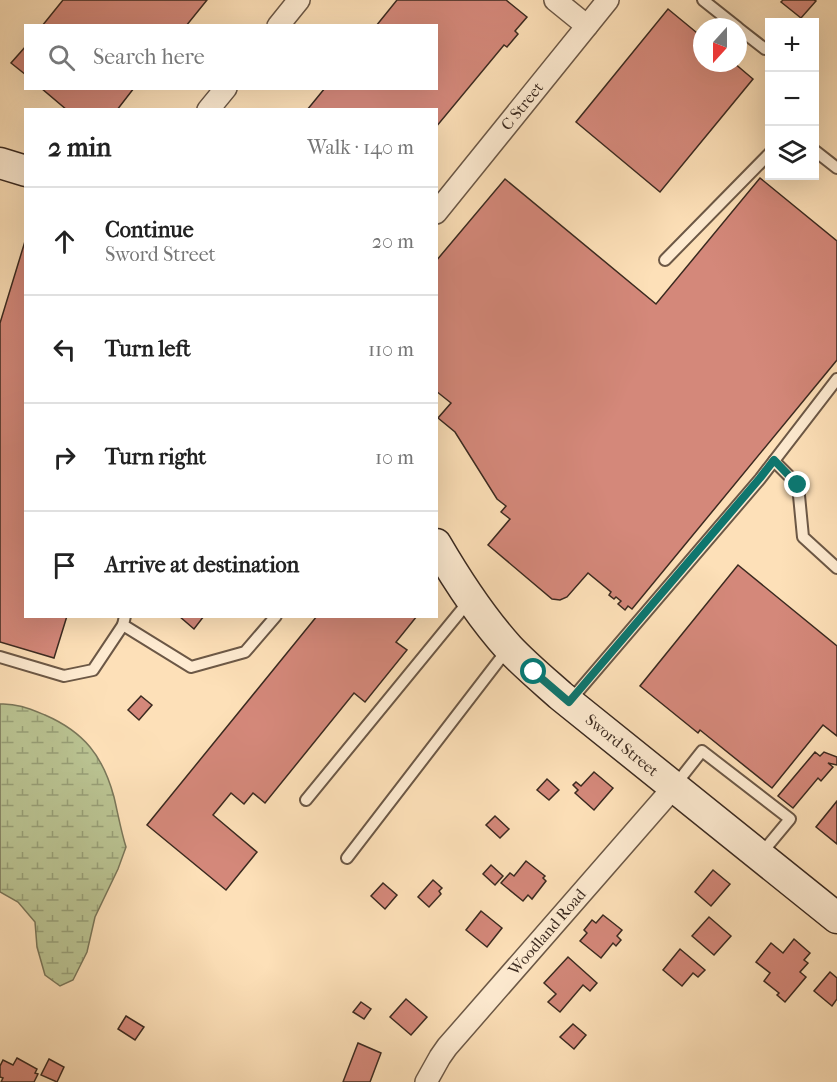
<!DOCTYPE html>
<meta charset="utf-8">
<style>
body{margin:0;font-family:"IM FELL French Canon",serif;background:#f2f2f2;color:#222}
.controls{position:absolute;right:18px;top:18px;display:grid;overflow:hidden;border-radius:0px;box-shadow:0 6px 24px #0002}
.controls button{width:54px;height:54px;display:grid;place-items:center;padding:0;border:0;border-bottom:2px solid #e0e0e0;background:#fff;color:#222;font:30px sans-serif}
.compass{position:absolute;left:693px;top:18px;width:54px;height:54px;border-radius:50%;background:#fff;box-shadow:0 6px 24px #0002;rotate:201deg}
.stop{position:absolute;width:18px;height:18px;margin:-14px;border:4px solid #0f766e;border-radius:50%;background:#fff}
.stop.end{background:#0f766e;border-color:#fff;box-shadow:0 2px 6px #0008}
.list{margin:0;padding:0;list-style:none}
h2{display:flex;justify-content:space-between;align-items:center;height:78px;margin:0;padding:0 24px;font-size:26px}
h2 small{font-size:20px;font-weight:400;color:#767676}
.list li{display:grid;grid-template-columns:39px 1fr auto;gap:18px;align-items:center;box-sizing:border-box;height:108px;padding:0 24px;border-top:2px solid #e0e0e0}
.list b{display:block;font-size:22px;white-space:nowrap}
.list p{margin:0;font-size:20px;white-space:nowrap;color:#767676}
.list em{font-size:20px;font-style:normal;color:#767676}
.icon{flex:none;width:33px;height:33px;fill:none;stroke:currentColor;stroke-width:2;stroke-linecap:round;stroke-linejoin:round}
.map{position:relative;flex:none;width:837px;height:1082px;overflow:hidden}
.search{position:absolute;background:#fff;box-shadow:0 6px 24px #0002;left:24px;top:24px;width:414px;height:66px;display:flex;align-items:center;gap:15px;box-sizing:border-box;padding:0 21px;border-radius:0px;color:#767676;font-size:22px}
.panel{position:absolute;background:#fff;box-shadow:0 6px 24px #0002;left:24px;top:108px;width:414px;height:510px;border-radius:0px}
.map>svg:first-child{display:block}
</style>
<div class="map">
<svg width="837" height="1082" viewBox="0 0 837 1082">
<defs>
<pattern id="wetland-marsh" width="20" height="14" patternUnits="userSpaceOnUse" patternTransform="scale(1.5)"><rect width="20" height="14" fill="#bac392"/><path d="M1 5h8M5 5V1M11 12h8M15 12V8" fill="none" stroke="#989f77"/></pattern>
</defs>
<rect width="100%" height="100%" fill="#fde0b8"/>
<filter id="stains"><feTurbulence type="fractalNoise" baseFrequency=".00333" numOctaves="4"/><feColorMatrix values="0 0 0 0 .2 0 0 0 0 .09 0 0 0 0 .02 0 0 0 .5 -.17"/></filter>
<radialGradient id="worn" r=".72"><stop offset=".6" stop-color="#630" stop-opacity="0"/><stop offset="1" stop-color="#630" stop-opacity=".3"/></radialGradient>
<!-- wetland -->
<path fill="url(#wetland-marsh)" stroke="#7a7659" stroke-width="1.5" d="M0 704C16 703 30 709 45 715 84 732 103 756 114 797 118 814 121 831 126 847L118 869 95 917 87 952 73 980 60 986 45 975 37 947 35 922 18 902 0 892Z"/>
<!-- building -->
<g fill="#d4887a" stroke="#3b2a20" stroke-width="1.5">
<path d="M63 0H207L186 26H42Z"/>
<path d="M397 0H506L527 17 515 31 518 34 507 47 504 45 436 127V110H307L325 88H436V26H376Z"/>
<path d="M783 0H814L816 1 801 18 781 2Z"/>
<path d="M668 9 702 37V63H734L753 79 660 192 576 122Z"/>
<path d="M26 46V75L11 63Z"/>
<path d="M41 88H134L117 110H67Z"/>
<path d="M760 178 837 241V360L632 609 628 606 625 610 618 604 621 601 616 597 614 599 609 595 611 592 588 573 567 597 560 600 552 599 488 545 510 519 501 512 506 506 497 499 455 432 438 418 451 403 436 391V261L505 179 656 304Z"/>
<path d="M26 238V616H67L54 658 0 642V323Z"/>
<path d="M738 565 837 646V736L823 725 772 788 700 730 698 733 640 686Z"/>
<path d="M179 616H204L194 629Z"/>
<path d="M317 616H417L396 642 407 650 365 702 354 693 265 803 253 793 244 804 231 793 213 815 257 852 226 890 147 825Z"/>
<path d="M141 696 152 705 139 720 128 710Z"/>
<path d="M815 752 820 756 824 752 837 757V765L828 763 833 767 821 781 818 778 793 808 778 796Z"/>
<path d="M594 772 613 788 594 810 575 793 578 790 573 785 576 782 581 786Z"/>
<path d="M547 779 559 790 549 800 537 790Z"/>
<path d="M837 801V844L816 827Z"/>
<path d="M495 816 509 829 500 838 486 825Z"/>
<path d="M526 861 545 876 543 878 546 881 532 899 528 895 523 901 501 883 510 873 514 876Z"/>
<path d="M491 865 503 876 495 885 483 874Z"/>
<path d="M713 870 730 884 711 906 695 892Z"/>
<path d="M433 880 442 888 439 891 441 894 429 907 418 897Z"/>
<path d="M383 883 397 895 385 909 371 896Z"/>
<path d="M481 911 502 928 487 947 466 930Z"/>
<path d="M603 915 622 930 617 936 621 940 616 946 613 943 601 958 580 941 587 933 584 930 592 920 596 923Z"/>
<path d="M709 917 731 936 714 955 692 936Z"/>
<path d="M794 939 810 953 804 960 808 963 800 972 806 977 785 1002 777 995 779 993 764 981 770 973 756 962 771 943 783 953Z"/>
<path d="M680 949 705 970 698 977 693 973 682 986 663 970Z"/>
<path d="M568 957 597 983 590 991 583 985 560 1012 548 1002 556 994 544 983Z"/>
<path d="M830 972 837 978V999L832 1006 814 991Z"/>
<path d="M406 999 427 1017 411 1035 390 1017Z"/>
<path d="M361 1002 371 1009 364 1019 353 1012Z"/>
<path d="M126 1016 144 1027 135 1040 118 1029Z"/>
<path d="M573 1024 586 1035 574 1049 560 1037Z"/>
<path d="M358 1043 381 1053 370 1082H343Z"/>
<path d="M17 1058 37 1069 35 1073 38 1074 34 1082H1L3 1078 0 1077V1066L3 1060 13 1065Z"/>
<path d="M49 1059 64 1067 57 1082 41 1075Z"/>
</g>
<g fill="none" stroke-linecap="round" stroke-linejoin="round">
<!-- lane casing -->
<g stroke="#6c5846" stroke-width="14">
<g id="lane">
<path d="M703 0 737 27"/>
<path d="M738 28 765 49"/>
<path d="M814 150 837 168"/>
<path d="M665 260 770 153"/>
<path d="M774 461 798 485 803 537 837 568"/>
<path d="M125 616 123 625 191 667 245 652 276 616"/>
<path d="M0 657 64 676 93 670 123 625"/>
<path d="M569 702 760 479 837 379"/>
<path d="M676 784 702 751 790 819 760 855"/>
<path d="M306 800 469 601"/>
<path d="M347 858 507 650"/>
</g>
</g>
<!-- street casing -->
<g stroke="#6c5846" stroke-width="24">
<g id="street">
<path d="M555 0 587 26"/>
<path d="M278 26 299 0"/>
<path d="M208 110 226 88"/>
<path d="M436 213 608 0"/>
<path d="M426 1082 440 1057 447 1047 674 787"/>
</g>
</g>
<!-- secondary casing -->
<g stroke="#3b2a20" stroke-width="33">
<g id="secondary">
<path d="M0 163 26 171"/>
<path d="M436 544C457 580 481 617 509 648 525 665 543 680 561 696L837 918"/>
</g>
</g>
<!-- lane -->
<use href="#lane" stroke="#feebd1" stroke-width="10"/>
<!-- street -->
<use href="#street" stroke="#feebd1" stroke-width="21"/>
<!-- secondary -->
<use href="#secondary" stroke="#feebd1" stroke-width="30"/>
</g>
<g fill="none" stroke-linecap="round" stroke-linejoin="round">
<!-- route -->
<path stroke="#0f766e" stroke-width="8" d="M534 672 569 702 760 478 774 460 798 485"/>
</g>
<g text-anchor="middle" dominant-baseline="central" stroke-width="6" stroke-linejoin="round" paint-order="stroke">
<!-- street labels -->
<g font-size="16" fill="#3b2a20" stroke="#feebd1">
<text transform="translate(522 106) rotate(-51)">C Street</text>
<text transform="translate(622 745) rotate(39)">Sword Street</text>
<text transform="translate(547 932) rotate(-49)">Woodland Road</text>
</g>
</g>
<rect width="100%" height="100%" filter="url(#stains)"/>
<rect width="100%" height="100%" fill="url(#worn)"/>
</svg>
<div class="controls">
<button>+</button>
<button>−</button>
<button><svg class="icon" aria-label="layers" viewBox="0 0 24 24"><path d="M12 4l9 5-9 5-9-5zM3 14l9 5 9-5"/></svg></button>
</div>
<svg class="compass" viewBox="-18 -18 36 36"><path d="M0-13l5 13h-10z" fill="#e53935"/><path d="M0 13l5-13h-10z" fill="#767676"/></svg>
<div class="stop" style="left:534px;top:672px"></div>
<div class="stop end" style="left:798px;top:485px"></div>
<div class="search"><svg class="icon" aria-label="search" viewBox="0 0 24 24"><circle cx="10" cy="10" r="6"/><path d="M15 15l6 6"/></svg>Search here</div>
<section class="panel">
<h2>2 min<small>Walk · 140 m</small></h2>
<ul class="list">
<li><svg class="icon" aria-label="ahead" viewBox="0 0 24 24"><path d="M12 20V5M6 11l6-6 6 6"/></svg><div><b>Continue</b><p>Sword Street</p></div><em>20 m</em></li>
<li><svg class="icon" aria-label="left" viewBox="0 0 24 24"><path d="M17 20v-9H6M10 6l-5 5 5 5"/></svg><div><b>Turn left</b></div><em>110 m</em></li>
<li><svg class="icon" aria-label="right" viewBox="0 0 24 24"><path d="M7 20v-9h11M14 6l5 5-5 5"/></svg><div><b>Turn right</b></div><em>10 m</em></li>
<li><svg class="icon" aria-label="arrive" viewBox="0 0 24 24"><path d="M6 21V4h12l-3 4 3 4H6"/></svg><div><b>Arrive at destination</b></div></li>
</ul>
</section>
</div>
